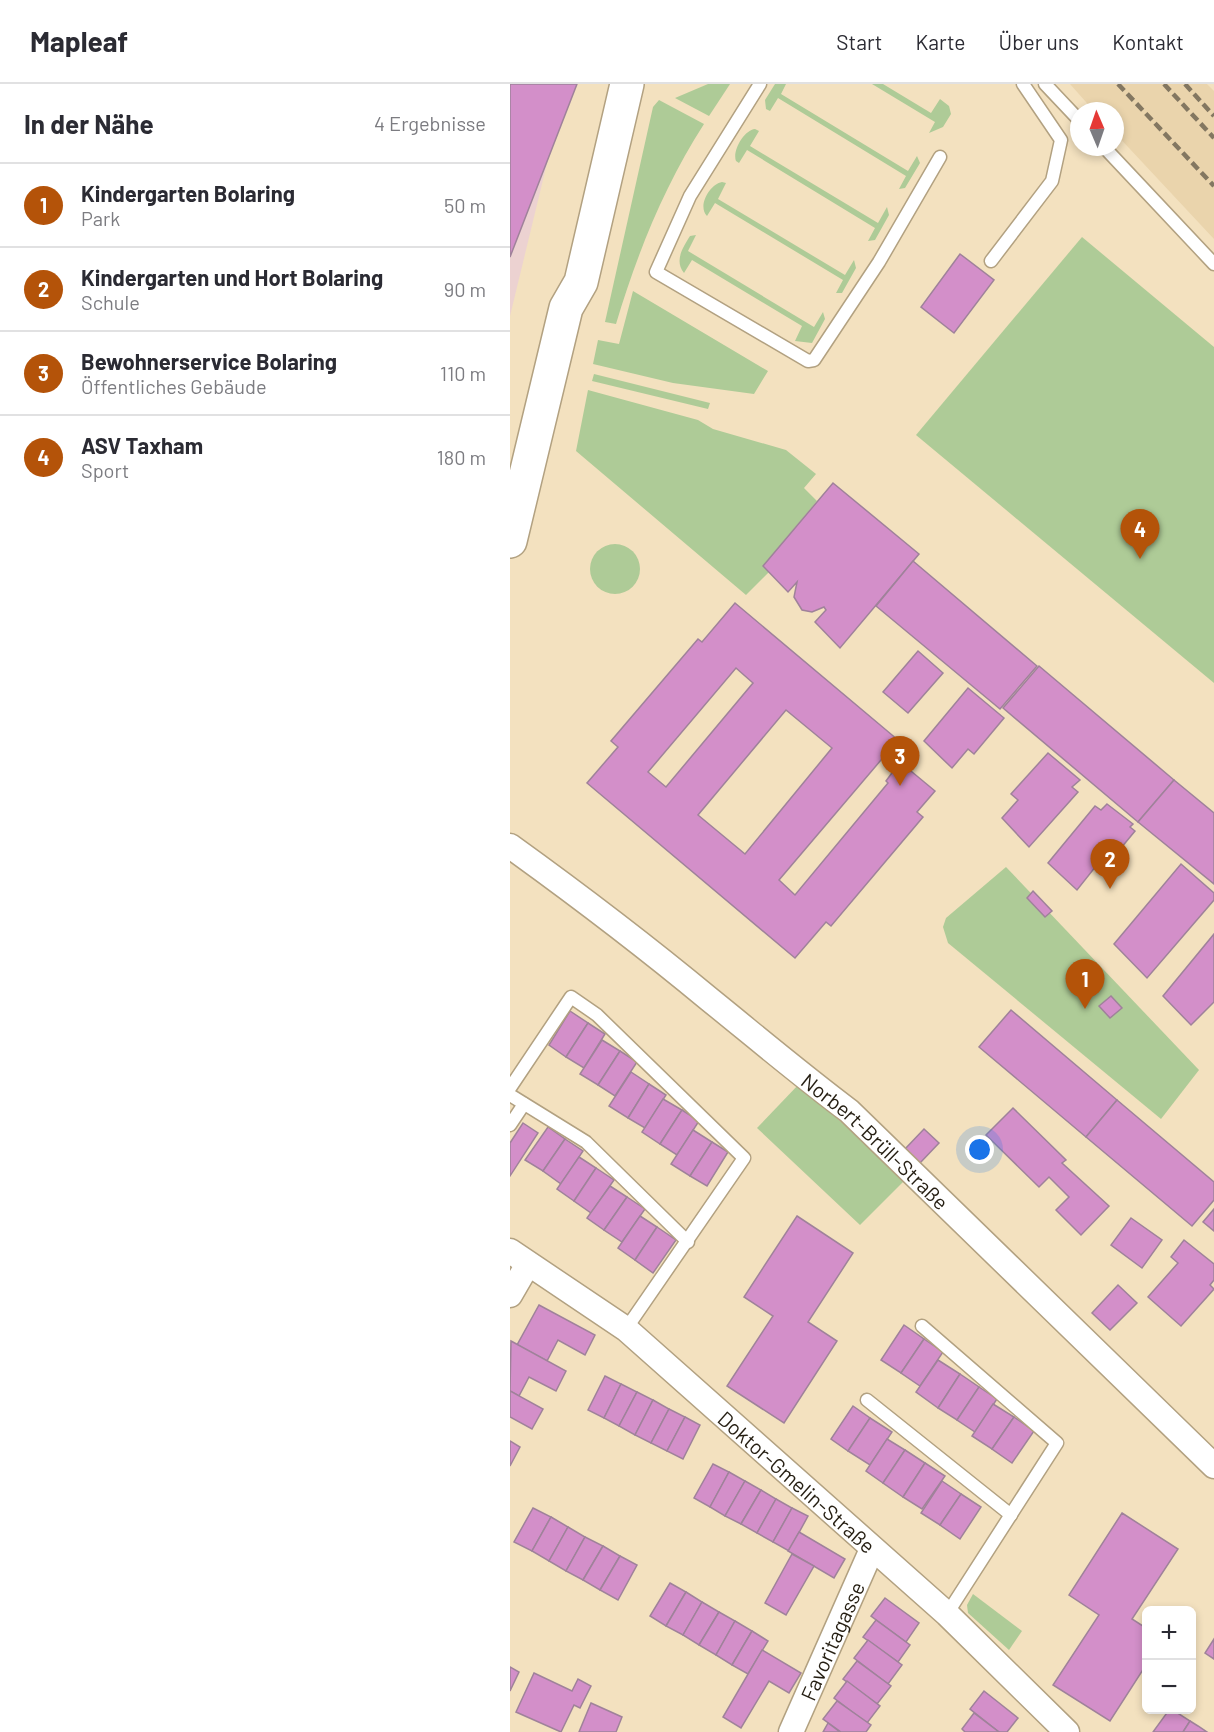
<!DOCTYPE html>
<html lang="de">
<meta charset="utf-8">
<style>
body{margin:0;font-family:Barlow,sans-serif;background:#f7f7f7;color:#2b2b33}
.controls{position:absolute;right:18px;bottom:18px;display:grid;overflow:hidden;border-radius:9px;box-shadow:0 3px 9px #0003}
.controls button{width:54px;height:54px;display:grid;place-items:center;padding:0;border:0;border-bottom:2px solid #e1e1e2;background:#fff;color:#2b2b33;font:30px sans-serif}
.compass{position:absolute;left:560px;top:18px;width:54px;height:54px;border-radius:50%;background:#fff;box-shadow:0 3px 9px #0003;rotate:358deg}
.you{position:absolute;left:470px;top:1066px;width:21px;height:21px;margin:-15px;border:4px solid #fff;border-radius:50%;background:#1a73e8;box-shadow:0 0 0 9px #1a73e833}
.badge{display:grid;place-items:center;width:39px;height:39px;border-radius:50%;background:#b45309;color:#fff;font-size:20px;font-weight:700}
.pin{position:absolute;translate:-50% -50px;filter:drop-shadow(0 2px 3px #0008)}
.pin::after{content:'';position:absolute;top:32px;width:21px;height:18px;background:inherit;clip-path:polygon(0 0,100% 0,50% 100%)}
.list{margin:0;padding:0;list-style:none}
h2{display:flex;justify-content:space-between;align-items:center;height:78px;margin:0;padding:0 24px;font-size:26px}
h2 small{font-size:20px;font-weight:400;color:#7c7c81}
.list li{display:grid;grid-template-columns:39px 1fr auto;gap:18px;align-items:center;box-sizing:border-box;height:84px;padding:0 24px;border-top:2px solid #e1e1e2}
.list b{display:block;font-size:22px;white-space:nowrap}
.list p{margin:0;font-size:20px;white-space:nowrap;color:#7c7c81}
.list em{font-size:20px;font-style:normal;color:#7c7c81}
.map{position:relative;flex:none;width:704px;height:1648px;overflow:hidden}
header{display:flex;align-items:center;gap:36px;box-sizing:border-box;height:84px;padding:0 30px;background:#fff;border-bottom:2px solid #e1e1e2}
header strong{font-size:28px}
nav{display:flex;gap:33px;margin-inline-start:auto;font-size:21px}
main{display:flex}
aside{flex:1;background:#fff}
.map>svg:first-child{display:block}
</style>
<header>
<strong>Mapleaf</strong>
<nav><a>Start</a><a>Karte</a><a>Über uns</a><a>Kontakt</a></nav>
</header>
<main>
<aside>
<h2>In der Nähe<small>4 Ergebnisse</small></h2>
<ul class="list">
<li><span class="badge">1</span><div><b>Kindergarten Bolaring</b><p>Park</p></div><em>50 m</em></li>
<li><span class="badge">2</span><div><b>Kindergarten und Hort Bolaring</b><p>Schule</p></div><em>90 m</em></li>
<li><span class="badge">3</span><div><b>Bewohnerservice Bolaring</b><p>Öffentliches Gebäude</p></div><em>110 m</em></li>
<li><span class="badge">4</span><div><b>ASV Taxham</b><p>Sport</p></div><em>180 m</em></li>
</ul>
</aside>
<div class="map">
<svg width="704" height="1648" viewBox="0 0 704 1648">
<rect width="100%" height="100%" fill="#f3e1bf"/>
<!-- commercial -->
<path fill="#ecd2d1" d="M0 0 40 67 0 232Z"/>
<!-- built -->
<path fill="#ead4ac" d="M560 0H697L704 7V155L605 49V27H584Z"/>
<!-- green -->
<g fill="#aecb97">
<path d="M198 0H220L199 32 165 14Z"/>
<path d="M265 0H276L271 10 398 87 407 72 410 79 395 104 389 105 396 92 268 14 260 27 256 25 255 16Z"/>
<path d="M362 0H373L421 29 430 15 439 22 441 30 433 43 419 49 425 38Z"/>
<path d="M149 16 194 40C154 102 127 170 106 240L95 238 143 23Z"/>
<path d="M245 45 249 47 240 62 368 139 377 123 379 131 365 156 358 157 365 144 237 66 229 79 226 77C222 67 234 46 245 45Z"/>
<path d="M212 98 216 99 208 115 335 191 344 176 346 184 332 209H326L333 196 205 119 197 132C187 122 200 100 212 98Z"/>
<path d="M186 151 178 167 304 243 313 228 315 235 302 259 285 257 292 242 182 176 174 189C164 177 173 163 180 152Z"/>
<path d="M572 153 704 263V599L406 351Z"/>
<path d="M123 207 258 287 244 310 163 299 83 280 88 256 109 260Z"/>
<path d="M84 290 200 319 198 325 82 297Z"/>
<path d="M78 306 188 336 203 345 276 366 306 390 294 404 307 417 253 482 259 488 236 511 66 367Z"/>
<circle cx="105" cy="485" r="25"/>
<path d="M496 783 689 986 651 1035 438 859 433 843 436 834Z"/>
<path d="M290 999 394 1097 350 1141 247 1044Z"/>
<path d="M463 1510 512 1547 499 1566 458 1529 457 1521Z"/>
</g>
<!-- building -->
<g fill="#d38fc9" stroke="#9f829a" stroke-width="1.5" fill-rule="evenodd">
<path d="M0 0H67L0 173Z"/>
<path d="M450 170 484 196 444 249 411 223Z"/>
<path d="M323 399 409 470 330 564 305 538 316 526 314 523 302 528 292 526 284 513 287 498 278 508 253 482Z"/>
<path d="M403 477 527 582 490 625 366 522Z"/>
<path d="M225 519 388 656 269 796 285 811 378 699 376 697 390 678 425 707 407 728 413 733 321 842 316 838 285 874 77 699 108 663 101 657 188 555 192 558ZM226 584 243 599 156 703 138 688ZM276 626 322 664 235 770 188 731Z"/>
<path d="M408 567 433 589 398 629 373 608Z"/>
<path d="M529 582 664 696 628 738 493 624Z"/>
<path d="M458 604 494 634 464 670 458 665 442 684 414 657Z"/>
<path d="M538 669 570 696 562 703 568 708 519 763 492 734 508 716 501 710Z"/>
<path d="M664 696 704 729V800L628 738Z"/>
<path d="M597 720 623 740 620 743 625 747 592 787 586 782 567 806 538 779 585 722 591 726Z"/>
<path d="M671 780 704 809V816L637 894 604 860Z"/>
<path d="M523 807 542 827 535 833 517 814Z"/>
<path d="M704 850V918L681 941 653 912Z"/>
<path d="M601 912 612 924 600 934 589 922Z"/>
<path d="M501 926 607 1016 576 1053 469 963Z"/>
<path d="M60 927 78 939 56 973 39 961Z"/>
<path d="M78 939 95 950 74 984 56 973Z"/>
<path d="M92 956 110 967 88 1001 70 990Z"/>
<path d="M110 967 127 978 105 1012 88 1001Z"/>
<path d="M121 988 139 1000 118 1034 99 1022Z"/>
<path d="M139 1000 156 1011 135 1044 118 1034Z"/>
<path d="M153 1015 172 1026 150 1060 132 1048Z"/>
<path d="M607 1016 704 1098V1116L682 1142 576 1053Z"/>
<path d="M503 1024 556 1076 552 1079 599 1122 571 1151 546 1126 559 1113 539 1093 529 1103 476 1051Z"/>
<path d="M172 1026 189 1037 167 1071 150 1060Z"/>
<path d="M13 1039 28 1049 0 1092V1059Z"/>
<path d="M38 1043 55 1055 33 1087 15 1076Z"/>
<path d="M414 1045 429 1059 410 1079 395 1065Z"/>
<path d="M183 1046 202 1058 180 1092 161 1080Z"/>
<path d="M55 1055 73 1067 51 1100 33 1087Z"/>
<path d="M202 1058 218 1068 197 1102 180 1092Z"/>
<path d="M69 1073 86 1084 64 1117 47 1105Z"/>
<path d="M86 1084 104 1096 81 1129 64 1117Z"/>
<path d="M100 1102 117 1113 94 1146 77 1134Z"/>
<path d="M117 1113 135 1125 112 1158 94 1146Z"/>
<path d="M704 1125V1147L693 1138Z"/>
<path d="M130 1132 147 1143 125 1176 108 1164Z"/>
<path d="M287 1132 343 1169 298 1238 327 1257 274 1339 217 1302 263 1232 234 1213Z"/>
<path d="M621 1134 652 1156 632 1184 601 1161Z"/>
<path d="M147 1143 166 1156 143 1189 125 1176Z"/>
<path d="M674 1156 704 1180V1196L700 1201 704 1205 671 1242 638 1213 668 1179 661 1173Z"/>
<path d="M608 1201 627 1219 600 1246 582 1229Z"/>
<path d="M29 1221 85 1251 75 1271 48 1256 37 1277 7 1261Z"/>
<path d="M394 1241 414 1255 391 1289 371 1276Z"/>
<path d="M414 1255 433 1268 410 1302 391 1289Z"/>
<path d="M1 1257 56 1287 46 1307 19 1293 9 1312 0 1307Z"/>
<path d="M428 1276 450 1290 428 1324 406 1308Z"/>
<path d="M450 1290 469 1303 447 1336 428 1324Z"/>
<path d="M95 1292 111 1300 94 1334 78 1326Z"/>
<path d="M111 1300 127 1308 109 1342 94 1334Z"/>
<path d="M469 1303 487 1315 465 1348 447 1336Z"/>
<path d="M0 1307 33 1325 22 1345 0 1333Z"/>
<path d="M127 1308 143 1316 125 1351 109 1342Z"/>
<path d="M143 1316 159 1325 141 1359 125 1351Z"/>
<path d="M483 1320 504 1333 482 1365 462 1352Z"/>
<path d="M343 1322 360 1334 338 1367 321 1355Z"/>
<path d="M159 1325 175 1333 157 1367 141 1359Z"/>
<path d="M175 1333 190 1341 173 1375 157 1367Z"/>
<path d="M504 1333 524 1347 502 1379 482 1365Z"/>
<path d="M360 1334 382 1348 360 1381 338 1367Z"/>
<path d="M377 1355 395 1366 373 1399 356 1387Z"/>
<path d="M0 1357 10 1363 0 1382Z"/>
<path d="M395 1366 415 1379 393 1413 373 1399Z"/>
<path d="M415 1379 435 1392 412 1425 393 1413Z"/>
<path d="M203 1380 219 1388 200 1423 184 1414Z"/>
<path d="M219 1388 235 1397 215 1432 200 1423Z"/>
<path d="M235 1397 251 1406 231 1440 215 1432Z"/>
<path d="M432 1397 451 1410 430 1441 411 1429Z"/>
<path d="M251 1406 266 1415 247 1449 231 1440Z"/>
<path d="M451 1410 471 1423 450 1455 430 1441Z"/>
<path d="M266 1415 282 1424 263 1458 247 1449Z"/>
<path d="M23 1424 41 1433 22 1467 4 1458Z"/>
<path d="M282 1424 298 1432 279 1467 263 1458Z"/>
<path d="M612 1429 668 1465 622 1535 636 1544V1581L600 1637 543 1601 589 1531 559 1511Z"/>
<path d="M41 1433 58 1443 39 1477 22 1467Z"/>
<path d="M58 1443 75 1453 56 1487 39 1477Z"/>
<path d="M289 1448 335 1475 324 1494 278 1467Z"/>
<path d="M75 1453 93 1462 73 1496 56 1487Z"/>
<path d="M93 1462 110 1472 90 1506 73 1496Z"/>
<path d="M282 1470 304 1482 276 1531 255 1519Z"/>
<path d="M110 1472 127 1481 108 1516 90 1506Z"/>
<path d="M160 1499 176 1508 156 1542 140 1532Z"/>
<path d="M176 1508 192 1518 173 1551 156 1542Z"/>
<path d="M375 1514 409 1539 396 1558 361 1532Z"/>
<path d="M192 1518 209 1528 189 1561 173 1551Z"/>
<path d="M209 1528 225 1537 206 1571 189 1561Z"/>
<path d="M366 1536 400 1561 388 1578 353 1553Z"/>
<path d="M225 1537 242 1547 222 1581 206 1571Z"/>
<path d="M242 1547 258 1557 238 1590 222 1581Z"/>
<path d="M704 1555V1575L695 1569Z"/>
<path d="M358 1556 392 1581 378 1600 344 1574Z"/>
<path d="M252 1566 291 1589 279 1609 259 1597 231 1644 213 1633Z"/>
<path d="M347 1577 381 1602 367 1620 333 1595Z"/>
<path d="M0 1583 9 1588 0 1607Z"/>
<path d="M24 1589 62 1607 68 1595 81 1602 70 1624 64 1621 51 1648 6 1628Z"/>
<path d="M337 1597 370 1622 357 1639 324 1614Z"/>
<path d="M474 1607 508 1634 497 1648H489L460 1625Z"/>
<path d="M327 1617 361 1641 356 1648H331L313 1635Z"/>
<path d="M81 1619 112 1633 106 1648H69Z"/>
<path d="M659 1626H663L680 1637 673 1648H643Z"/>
<path d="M464 1629 489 1648H455L452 1645Z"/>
<path d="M680 1637 688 1642 697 1648H673Z"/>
<path d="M318 1639 330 1648H313Z"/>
</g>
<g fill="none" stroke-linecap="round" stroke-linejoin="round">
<!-- lane casing -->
<g stroke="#b2a181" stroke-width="15">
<g id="lane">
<path d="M250 0 180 112 146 188 298 277 304 276 369 178 430 73"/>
<path d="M535 0 569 36"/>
<path d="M594 63 704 180"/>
<path d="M481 177 542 97 551 56 513 0"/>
<path d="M0 1004 61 913 87 931 234 1074 116 1245"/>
<path d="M0 1011 76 1058 178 1158"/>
<path d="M0 1041 14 1020"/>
<path d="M412 1242 547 1359 437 1530"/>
<path d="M357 1316 501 1431"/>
</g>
</g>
<!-- street casing -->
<g stroke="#b2a181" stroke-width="27">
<g id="street">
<path id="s1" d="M0 762C68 811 135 862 199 915 246 953 291 991 339 1027L704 1382"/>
<path id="s2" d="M0 1167 116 1245 437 1530 557 1648"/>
<path d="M0 1211 18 1180"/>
<path id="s3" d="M281 1648 362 1465"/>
</g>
</g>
<!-- secondary casing -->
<g stroke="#b2a181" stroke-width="36">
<path id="secondary" d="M0 457 56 224 71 198 117 0"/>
</g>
<!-- lane -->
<use href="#lane" stroke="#fff" stroke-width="12"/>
<!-- street -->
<use href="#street" stroke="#fff" stroke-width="24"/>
<!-- secondary -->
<use href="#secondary" stroke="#fff" stroke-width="33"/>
<!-- rail -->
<g stroke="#837761" stroke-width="4.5" stroke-dasharray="9 4.5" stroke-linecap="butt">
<path d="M608 0 704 102"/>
<path d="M654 0 704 54"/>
<path d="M675 0 704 32"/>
</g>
</g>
<g text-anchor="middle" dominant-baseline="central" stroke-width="5" stroke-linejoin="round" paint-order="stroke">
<!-- street labels -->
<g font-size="21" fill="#251e12" stroke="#fdeed3">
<text stroke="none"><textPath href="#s1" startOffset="470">Norbert-Brüll-Straße</textPath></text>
<text stroke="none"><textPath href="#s2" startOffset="369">Doktor-Gmelin-Straße</textPath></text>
<text stroke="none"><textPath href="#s3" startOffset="100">Favoritagasse</textPath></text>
</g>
</g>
</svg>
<div class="controls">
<button>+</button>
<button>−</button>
</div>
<svg class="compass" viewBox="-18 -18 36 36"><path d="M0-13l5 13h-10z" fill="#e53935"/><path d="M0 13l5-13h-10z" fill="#7c7c81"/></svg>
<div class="you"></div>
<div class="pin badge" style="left:575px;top:925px">1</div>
<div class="pin badge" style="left:600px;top:805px">2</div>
<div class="pin badge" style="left:390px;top:702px">3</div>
<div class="pin badge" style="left:630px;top:475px">4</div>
</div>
</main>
